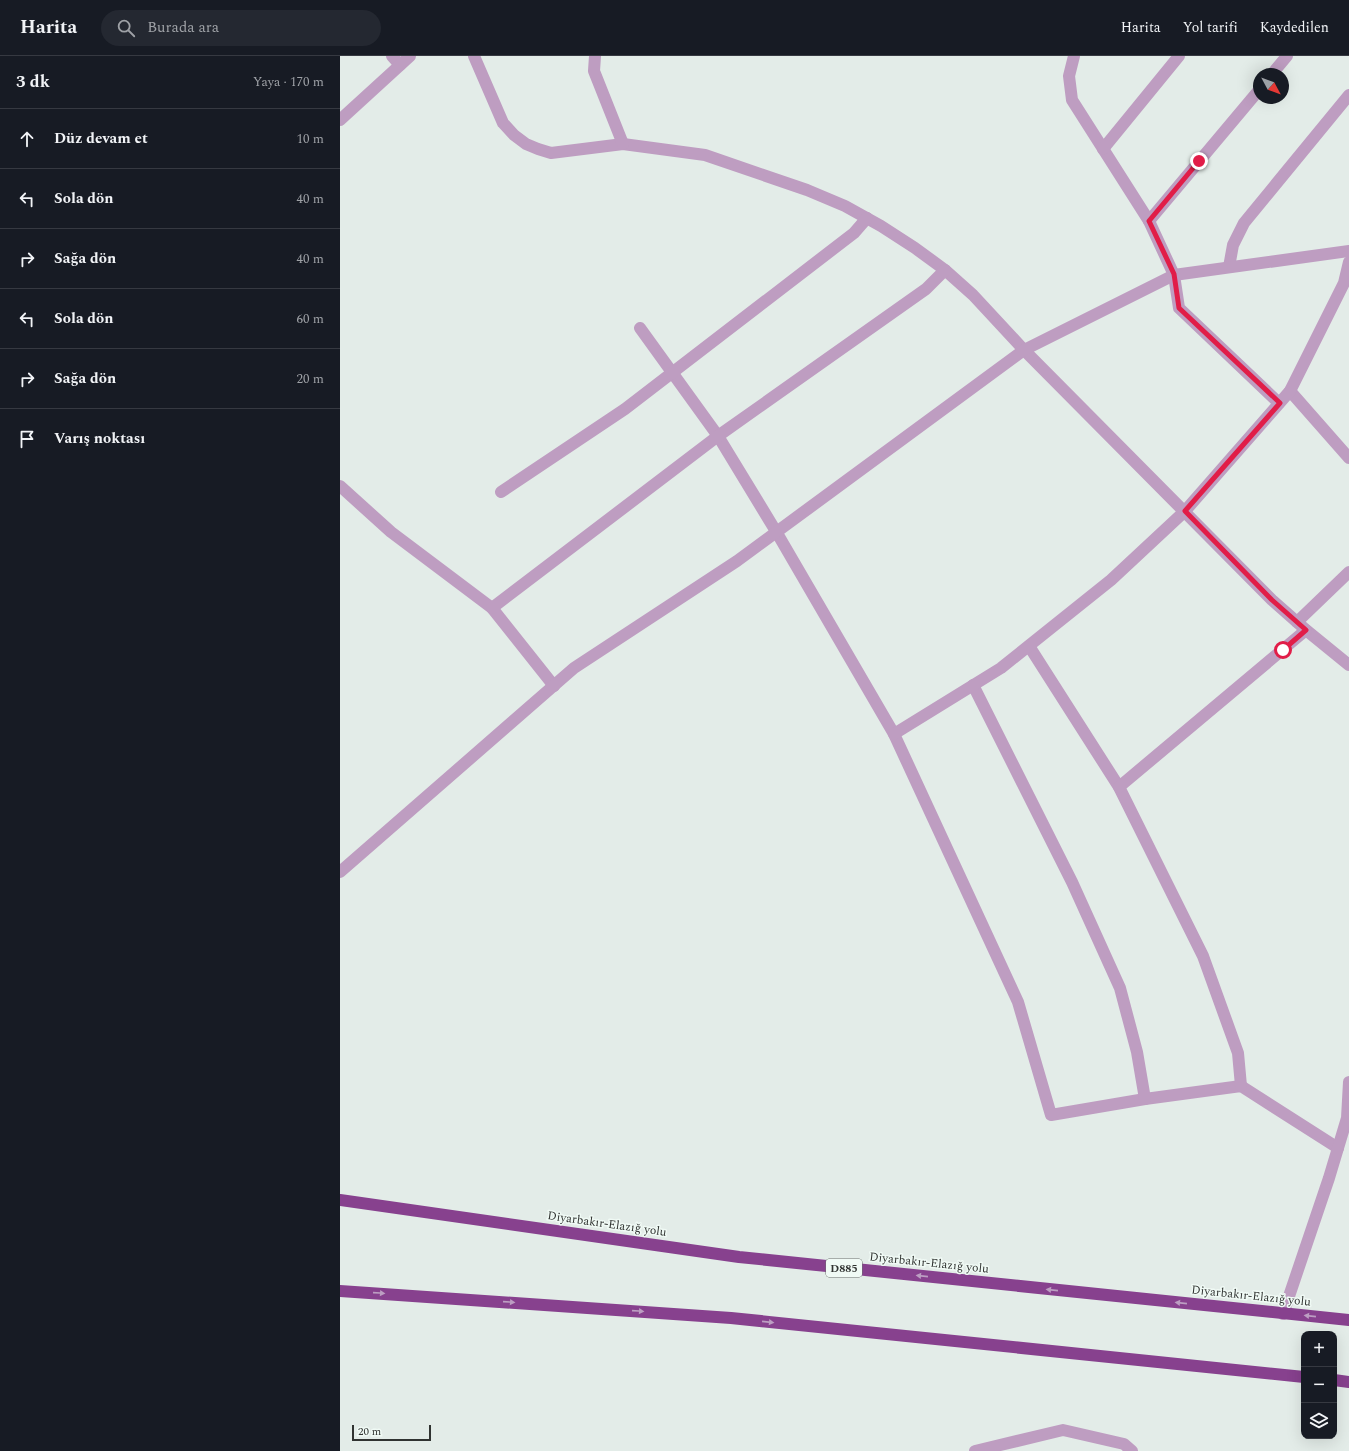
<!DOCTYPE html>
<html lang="tr">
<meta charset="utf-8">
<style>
body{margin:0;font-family:Spectral,serif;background:#242831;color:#f1f3f6}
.controls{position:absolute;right:12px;bottom:12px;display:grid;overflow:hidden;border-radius:8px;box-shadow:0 4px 16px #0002}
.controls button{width:36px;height:36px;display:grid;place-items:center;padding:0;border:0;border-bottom:1px solid #363941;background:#171b24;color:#f1f3f6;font:20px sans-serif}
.compass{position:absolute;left:913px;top:12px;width:36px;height:36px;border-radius:50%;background:#171b24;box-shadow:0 4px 16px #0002;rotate:131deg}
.scale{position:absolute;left:12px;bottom:10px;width:79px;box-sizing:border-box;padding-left:4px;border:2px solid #303331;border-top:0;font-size:11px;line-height:14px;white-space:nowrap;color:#303331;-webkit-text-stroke:3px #f0faf5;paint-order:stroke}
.stop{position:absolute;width:12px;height:12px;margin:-9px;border:3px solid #e11d48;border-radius:50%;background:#fff}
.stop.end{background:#e11d48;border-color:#fff;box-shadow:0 1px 4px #0008}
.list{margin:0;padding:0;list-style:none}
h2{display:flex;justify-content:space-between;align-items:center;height:52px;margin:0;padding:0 16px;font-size:17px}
h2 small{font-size:13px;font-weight:400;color:#9ea1a6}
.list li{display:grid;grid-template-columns:26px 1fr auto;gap:12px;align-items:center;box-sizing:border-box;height:60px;padding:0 16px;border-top:1px solid #363941}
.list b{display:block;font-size:15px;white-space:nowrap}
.list em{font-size:13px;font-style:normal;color:#9ea1a6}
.icon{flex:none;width:22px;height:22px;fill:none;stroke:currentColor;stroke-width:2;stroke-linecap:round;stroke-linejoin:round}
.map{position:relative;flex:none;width:1009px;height:1395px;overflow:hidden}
header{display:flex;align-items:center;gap:24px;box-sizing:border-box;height:56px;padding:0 20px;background:#171b24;border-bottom:1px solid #363941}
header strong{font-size:19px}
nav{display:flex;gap:22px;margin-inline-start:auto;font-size:14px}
.search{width:280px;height:36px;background:#242831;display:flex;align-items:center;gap:10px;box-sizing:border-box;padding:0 14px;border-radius:22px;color:#9ea1a6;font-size:15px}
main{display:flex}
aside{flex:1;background:#171b24}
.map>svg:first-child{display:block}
</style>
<header>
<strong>Harita</strong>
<div class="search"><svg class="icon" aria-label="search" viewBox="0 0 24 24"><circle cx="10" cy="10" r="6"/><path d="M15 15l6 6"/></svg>Burada ara</div>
<nav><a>Harita</a><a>Yol tarifi</a><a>Kaydedilen</a></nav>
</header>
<main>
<aside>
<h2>3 dk<small>Yaya · 170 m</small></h2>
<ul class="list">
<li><svg class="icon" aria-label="ahead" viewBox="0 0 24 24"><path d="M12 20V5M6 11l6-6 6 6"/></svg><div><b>Düz devam et</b></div><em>10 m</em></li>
<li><svg class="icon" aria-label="left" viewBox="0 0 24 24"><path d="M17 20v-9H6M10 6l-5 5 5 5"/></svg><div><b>Sola dön</b></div><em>40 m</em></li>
<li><svg class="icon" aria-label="right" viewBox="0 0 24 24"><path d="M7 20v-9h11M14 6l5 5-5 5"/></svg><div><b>Sağa dön</b></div><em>40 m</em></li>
<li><svg class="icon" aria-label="left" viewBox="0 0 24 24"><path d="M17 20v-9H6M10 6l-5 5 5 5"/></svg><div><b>Sola dön</b></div><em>60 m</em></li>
<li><svg class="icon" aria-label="right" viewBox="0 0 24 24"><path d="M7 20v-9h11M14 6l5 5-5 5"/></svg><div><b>Sağa dön</b></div><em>20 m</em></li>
<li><svg class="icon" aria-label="arrive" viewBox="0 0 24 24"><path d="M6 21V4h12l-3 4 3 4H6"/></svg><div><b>Varış noktası</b></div></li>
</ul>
</aside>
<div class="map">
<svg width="1009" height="1395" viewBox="0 0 1009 1395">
<rect width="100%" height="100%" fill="#e3ece8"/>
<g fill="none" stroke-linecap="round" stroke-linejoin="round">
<!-- lane -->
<path stroke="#be9dc1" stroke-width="12" d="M52 0 60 9"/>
<!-- street -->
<g stroke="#be9dc1" stroke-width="12">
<path d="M134 0 163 67 174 79 186 88 198 93 211 97 283 88 365 99 467 134 505 150 541 170 575 192 605 214 633 239 684 294 932 544 966 574 1009 609"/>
<path d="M255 0 254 15 283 88"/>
<path d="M734 0 729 20 732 44 809 165 834 219 839 252 939 347"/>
<path d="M932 18 947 0"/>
<path d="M0 64 70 0"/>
<path d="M763 93 839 0"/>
<path d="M809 165 919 34"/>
<path d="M889 211 893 189 904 167 1009 39"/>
<path d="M300 272 378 380 437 477 554 678 678 946 711 1059 805 1043 901 1030 998 1092"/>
<path d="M950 335 1009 402"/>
<path d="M0 430 51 476 152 552 214 630"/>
<path d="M161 436 285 353 514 177 527 162"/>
<path d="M152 552 378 380 586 233 605 214"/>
<path d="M957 566 1009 516"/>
<path d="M689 590 779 731 863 900 898 997 901 1030"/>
<path d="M633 629 732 826 780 932 797 996 805 1043"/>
<path d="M554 678 661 612 771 524 845 455 950 335 1004 227 1009 206"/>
<path d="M779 731 966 574"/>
<path d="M0 816 234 612 397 505 684 294 834 219 1009 195"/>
<path d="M943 1258 989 1122 1007 1062 1009 1026"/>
<path d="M635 1395 723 1374 784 1388 792 1395"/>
</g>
<!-- highway -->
<g stroke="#87418e" stroke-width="12">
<path d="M0 1144 399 1201 1009 1264"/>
<path d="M0 1235 391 1262 964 1321"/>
<path d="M994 1324 1009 1326"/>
</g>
</g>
<!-- one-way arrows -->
<defs><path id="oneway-solid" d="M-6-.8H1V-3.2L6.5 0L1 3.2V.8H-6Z"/></defs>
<g fill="#bc9ec2">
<use href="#oneway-solid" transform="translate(582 1220) rotate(-174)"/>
<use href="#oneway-solid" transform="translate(712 1234) rotate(-174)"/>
<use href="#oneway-solid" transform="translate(39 1237) rotate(4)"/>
<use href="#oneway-solid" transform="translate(169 1246) rotate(4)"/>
<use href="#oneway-solid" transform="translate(841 1247) rotate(-174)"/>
<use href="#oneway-solid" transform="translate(298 1255) rotate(4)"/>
<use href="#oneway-solid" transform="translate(970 1260) rotate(-174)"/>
<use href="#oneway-solid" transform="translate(428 1266) rotate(6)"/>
</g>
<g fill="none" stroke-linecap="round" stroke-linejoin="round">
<!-- route -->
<path stroke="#e11d48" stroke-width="5" d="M859 105 809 165 834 218 839 252 940 347 845 455 932 544 966 574 943 594"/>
</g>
<g text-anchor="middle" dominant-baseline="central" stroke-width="3" stroke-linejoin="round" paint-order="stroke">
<!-- shield labels -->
<rect fill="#f0faf5" stroke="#6a6f6c" stroke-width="1" x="486" y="1203" width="36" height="18" rx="3"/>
<g font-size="11" font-weight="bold" fill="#303331">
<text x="504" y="1212">D885</text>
</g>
<!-- street labels -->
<g font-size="12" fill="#303331" stroke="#f0faf5">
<text transform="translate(267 1168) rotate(8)">Diyarbakır-Elazığ yolu</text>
<text transform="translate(589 1207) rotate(6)">Diyarbakır-Elazığ yolu</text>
<text transform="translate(911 1240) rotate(6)">Diyarbakır-Elazığ yolu</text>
</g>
</g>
</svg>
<div class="controls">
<button>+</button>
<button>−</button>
<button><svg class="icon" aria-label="layers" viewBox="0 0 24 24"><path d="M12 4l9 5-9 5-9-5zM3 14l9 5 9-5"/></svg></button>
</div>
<svg class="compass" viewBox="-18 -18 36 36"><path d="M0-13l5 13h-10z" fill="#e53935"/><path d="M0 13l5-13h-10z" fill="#9ea1a6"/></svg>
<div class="scale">20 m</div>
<div class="stop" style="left:943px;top:594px"></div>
<div class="stop end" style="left:859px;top:105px"></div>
</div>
</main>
